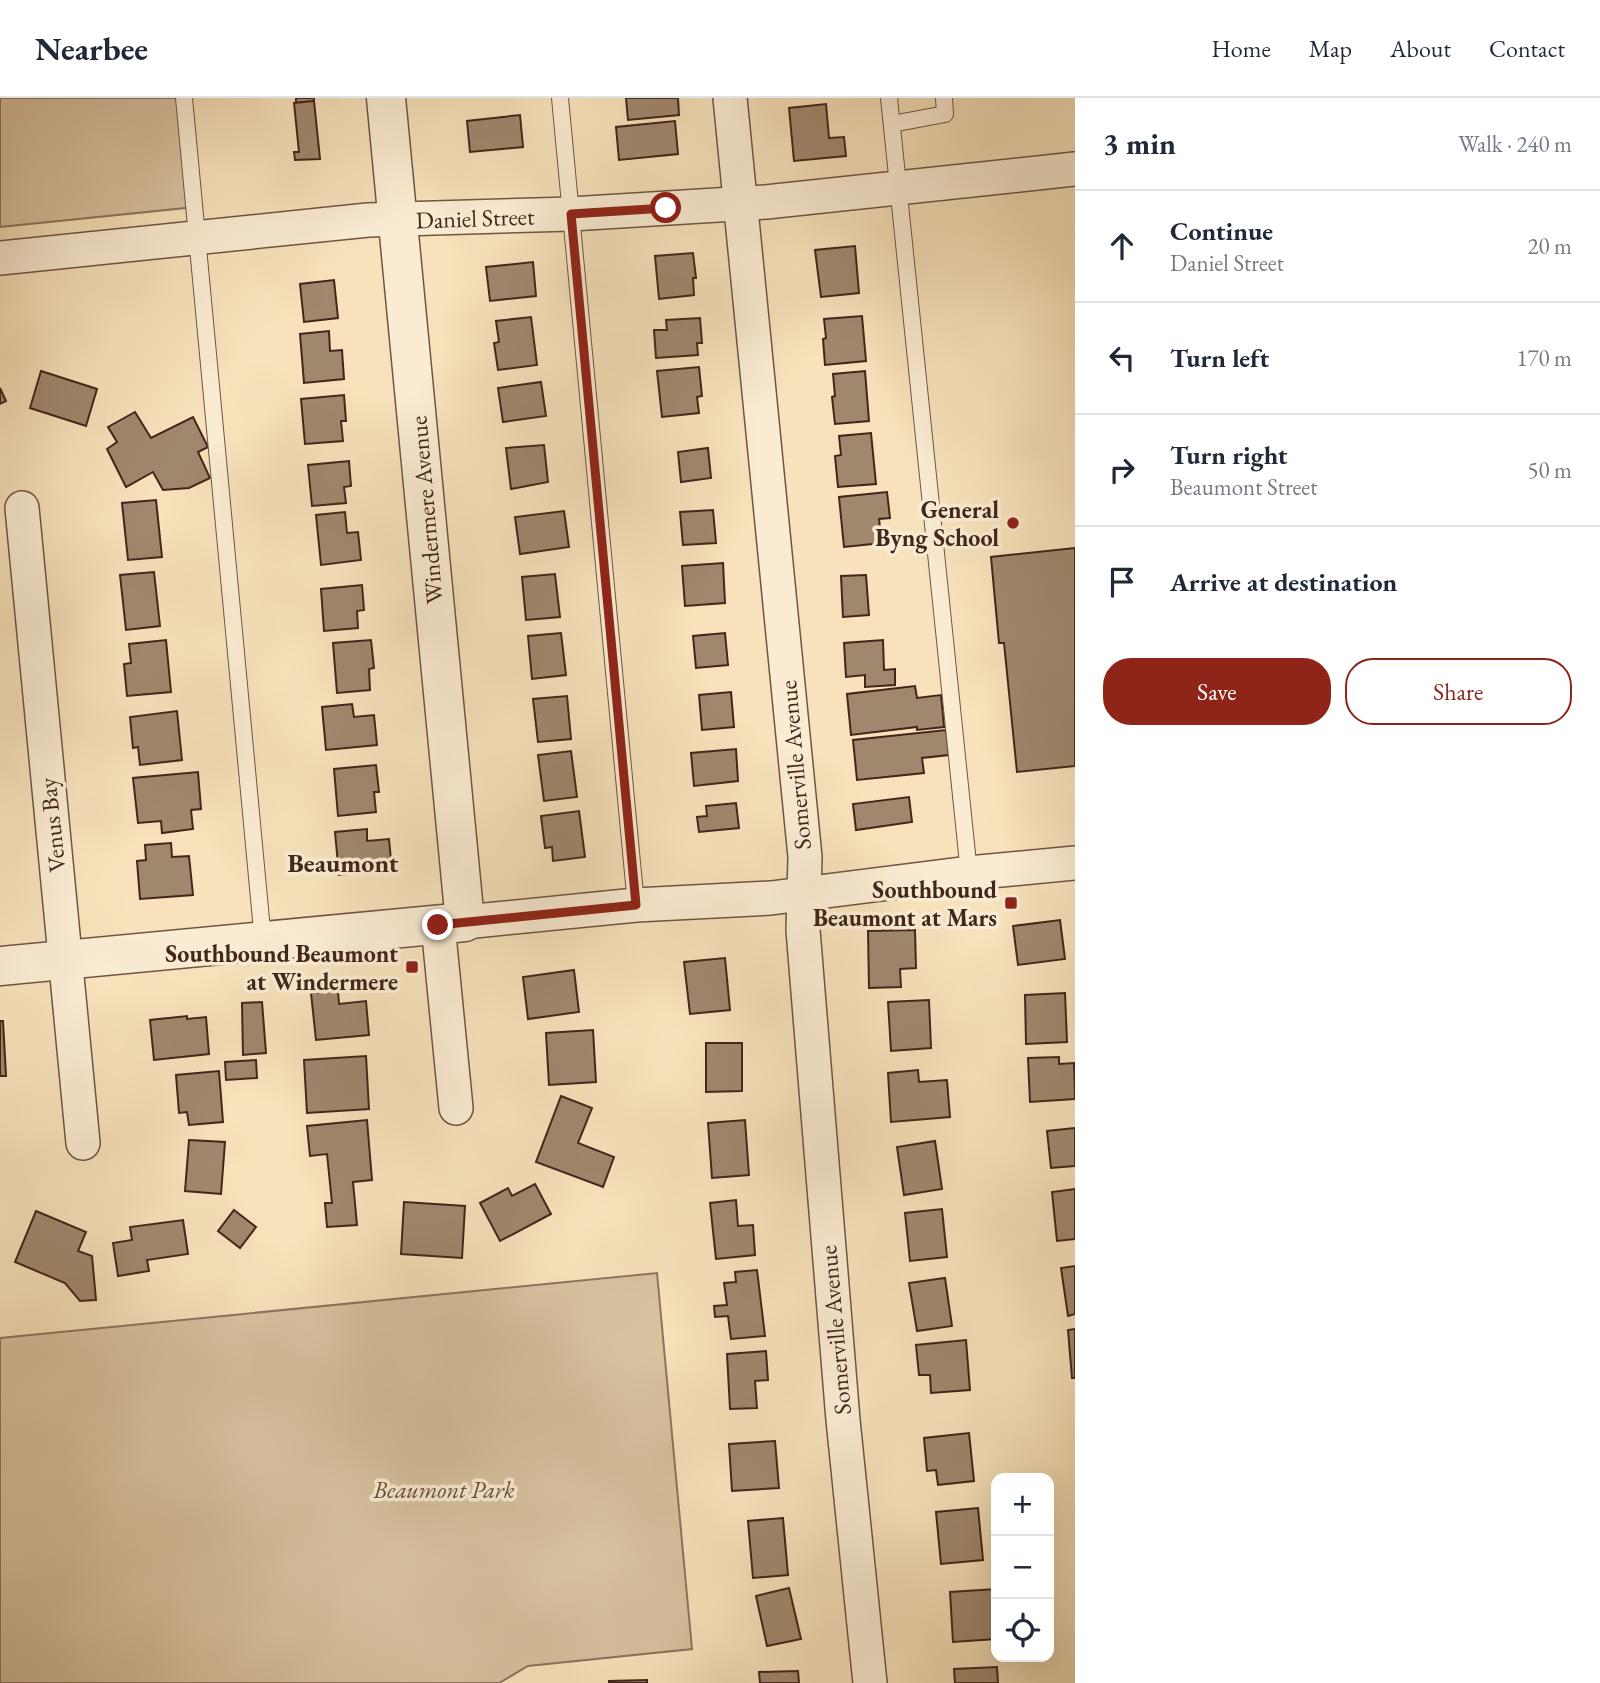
<!DOCTYPE html>
<meta charset="utf-8">
<style>
body{margin:0;font-family:"EB Garamond",serif;background:#f2f2f3;color:#1f2937}
.controls{position:absolute;right:21px;bottom:21px;display:grid;overflow:hidden;border-radius:14px;box-shadow:0 7px 28px #0002}
.controls button{width:63px;height:63px;display:grid;place-items:center;padding:0;border:0;border-bottom:2px solid #e0e1e3;background:#fff;color:#1f2937;font:35px sans-serif}
.stop{position:absolute;width:21px;height:21px;margin:-16px;border:5px solid #8f2418;border-radius:50%;background:#fff}
.stop.end{background:#8f2418;border-color:#fff;box-shadow:0 2px 7px #0008}
.list{margin:0;padding:0;list-style:none}
h2{display:flex;justify-content:space-between;align-items:center;height:91px;margin:0;padding:0 28px;font-size:30px}
h2 small{font-size:23px;font-weight:400;color:#747a83}
.list li{display:grid;grid-template-columns:46px 1fr auto;gap:21px;align-items:center;box-sizing:border-box;height:112px;padding:0 28px;border-top:2px solid #e0e1e3}
.list b{display:block;font-size:26px;white-space:nowrap}
.list p{margin:0;font-size:23px;white-space:nowrap;color:#747a83}
.list em{font-size:23px;font-style:normal;color:#747a83}
.actions{display:flex;gap:14px;padding:21px 28px}
.actions a{flex:1;padding:16px 0;border:2px solid #8f2418;border-radius:28px;text-align:center;font-size:24px;color:#8f2418}
.actions .main{background:#8f2418;color:#fff}
.icon{flex:none;width:38px;height:38px;fill:none;stroke:currentColor;stroke-width:2;stroke-linecap:round;stroke-linejoin:round}
.map{position:relative;flex:none;width:1075px;height:1585px;overflow:hidden}
header{display:flex;align-items:center;gap:42px;box-sizing:border-box;height:98px;padding:0 35px;background:#fff;border-bottom:2px solid #e0e1e3}
header strong{font-size:33px}
nav{display:flex;gap:38px;margin-inline-start:auto;font-size:24px}
main{display:flex}
aside{flex:1;background:#fff}
.map>svg:first-child{display:block}
</style>
<header>
<strong>Nearbee</strong>
<nav><a>Home</a><a>Map</a><a>About</a><a>Contact</a></nav>
</header>
<main>
<div class="map">
<svg width="1075" height="1585" viewBox="0 0 1075 1585">
<rect width="100%" height="100%" fill="#f7e2bb"/>
<filter id="stains"><feTurbulence type="fractalNoise" baseFrequency=".00286" numOctaves="4"/><feColorMatrix values="0 0 0 0 .2 0 0 0 0 .09 0 0 0 0 .02 0 0 0 .5 -.17"/></filter>
<radialGradient id="worn" r=".72"><stop offset=".6" stop-color="#630" stop-opacity="0"/><stop offset="1" stop-color="#630" stop-opacity=".3"/></radialGradient>
<!-- green -->
<g fill="#d8c2a0" stroke="#8d745e" stroke-width="2">
<path d="M0 0H184L195 109 0 129Z"/>
<path d="M657 1175 692 1551 528 1568 499 1585H0V1240Z"/>
</g>
<!-- building -->
<g fill="#a0886e" stroke="#42261b" stroke-width="2">
<path d="M296 0H314V3L296 5Z"/>
<path d="M626 0H678L679 17 628 22Z"/>
<path d="M314 3 320 61 295 62 294 54H299L294 5Z"/>
<path d="M826 6 829 40 844 39 846 58 794 63 789 10Z"/>
<path d="M520 17 523 49 470 54 467 23Z"/>
<path d="M675 23 678 56 619 62 616 29Z"/>
<path d="M855 148 859 195 821 199 815 152Z"/>
<path d="M693 155 696 180H693L694 197 659 201 655 158Z"/>
<path d="M533 164 536 198 490 203 486 169Z"/>
<path d="M334 182 338 220 304 224 300 186Z"/>
<path d="M862 218 866 263 825 267 823 241 826 240 824 221Z"/>
<path d="M531 219 537 267 498 272 494 245 499 244 496 223Z"/>
<path d="M700 220 702 245H697L698 257 656 260 654 232H667L666 222Z"/>
<path d="M329 233 330 253 342 252 344 281 304 285 300 236Z"/>
<path d="M699 269 702 298 697 299 699 315 662 319 657 273Z"/>
<path d="M41 273 97 291 86 328 30 310Z"/>
<path d="M865 273 869 323 835 326 832 299 835 298 833 276Z"/>
<path d="M541 284 546 318 503 324 498 290Z"/>
<path d="M0 290 6 303 0 306Z"/>
<path d="M344 297 346 323H341L343 343 305 346 301 301Z"/>
<path d="M135 314 151 340 193 319 208 349 198 354 210 380 189 390 163 392 153 374 126 389 107 351 117 344 108 329Z"/>
<path d="M871 335 876 386 838 389 835 358 841 357 839 338Z"/>
<path d="M544 347 548 384 511 391 506 350Z"/>
<path d="M708 350 711 380 681 384 678 354Z"/>
<path d="M349 363 351 388 344 389 346 405 312 408 308 367Z"/>
<path d="M887 394 890 420 879 421 882 445 844 449 839 399Z"/>
<path d="M156 402 162 459 128 462 122 405Z"/>
<path d="M713 412 716 445 683 447 680 414Z"/>
<path d="M564 413 569 449 520 456 515 419Z"/>
<path d="M345 414 347 435 358 434 361 462 321 467 316 417Z"/>
<path d="M1075 450V668L1017 674 1004 545H999L991 459Z"/>
<path d="M723 465 725 505 685 508 682 468Z"/>
<path d="M154 474 160 528 126 532 120 477Z"/>
<path d="M555 476 560 519 526 522 522 479Z"/>
<path d="M866 477 869 517 843 519 841 478Z"/>
<path d="M362 487 364 512 357 513 358 530 324 533 321 491Z"/>
<path d="M561 535 566 577 532 581 528 538Z"/>
<path d="M725 535 728 567 696 570 693 538Z"/>
<path d="M166 542 171 594 127 598 124 566 131 565 129 546Z"/>
<path d="M371 542 374 570 369 571 370 592 337 595 333 545Z"/>
<path d="M883 542 884 572 895 571V587L865 589V577L846 579 844 545Z"/>
<path d="M915 588 917 600 941 597 944 629 917 632V629L851 637 847 596Z"/>
<path d="M731 594 734 629 702 632 699 597Z"/>
<path d="M567 598 571 641 538 644 533 601Z"/>
<path d="M352 606 354 619 374 617 377 647 326 652 322 609Z"/>
<path d="M177 613 182 662 140 667 138 649 133 650 130 619Z"/>
<path d="M946 632 949 657 922 660 924 675 857 682 853 642Z"/>
<path d="M736 651 738 683 694 688 691 655Z"/>
<path d="M571 653 577 699 544 703 538 657Z"/>
<path d="M376 667 379 694H374L376 714 338 718 334 671Z"/>
<path d="M198 674 201 711 191 712 193 731 162 735 161 723 138 725 133 680Z"/>
<path d="M909 699 912 724 856 732 853 706Z"/>
<path d="M736 705 739 730 699 734 697 719 707 718 706 708Z"/>
<path d="M579 713 585 759 553 763 552 749 545 750 541 718Z"/>
<path d="M367 731V743L389 741 392 772 339 777 335 734Z"/>
<path d="M171 745 172 759 189 758 193 797 140 801 137 763 146 762 145 747Z"/>
<path d="M1060 822 1065 861 1018 867 1013 828Z"/>
<path d="M915 832 916 870 900 871 901 889 869 890 868 833Z"/>
<path d="M725 860 730 912 690 916 684 864Z"/>
<path d="M574 872 579 914 528 921 523 879Z"/>
<path d="M338 893 339 906 366 903 369 937 316 942 311 895Z"/>
<path d="M1065 895 1067 944 1026 946 1025 897Z"/>
<path d="M929 902 931 950 891 953 888 904Z"/>
<path d="M262 904 266 955 243 957 242 905Z"/>
<path d="M187 918V921L206 919 209 956 154 962 150 922Z"/>
<path d="M0 923H3L6 978H0Z"/>
<path d="M593 932 596 984 549 987 546 935Z"/>
<path d="M706 945H742V993L706 994Z"/>
<path d="M366 958 369 1011 307 1015 304 962Z"/>
<path d="M1059 959V966L1074 965 1075 1001 1030 1004 1028 960Z"/>
<path d="M256 962 257 980 226 982 225 964Z"/>
<path d="M918 972 919 984 947 982 950 1019 891 1024 888 975Z"/>
<path d="M219 973 223 1024 189 1027 187 1014 179 1015 176 977Z"/>
<path d="M561 998 592 1010 578 1045 614 1059 603 1089 536 1064Z"/>
<path d="M367 1022 372 1082 353 1084 357 1127 327 1129 325 1105H332L327 1056 310 1058 307 1028Z"/>
<path d="M745 1022 749 1077 712 1080 708 1025Z"/>
<path d="M1075 1030V1068L1051 1070 1047 1033Z"/>
<path d="M189 1042 225 1044 221 1096 185 1093Z"/>
<path d="M935 1043 942 1091 904 1097 897 1049Z"/>
<path d="M535 1086 551 1116 500 1143 480 1105 508 1090 512 1098Z"/>
<path d="M1075 1091V1141L1057 1143 1052 1094Z"/>
<path d="M736 1102 738 1128 753 1127 755 1157 716 1161 710 1105Z"/>
<path d="M404 1104 465 1108 462 1160 401 1156Z"/>
<path d="M942 1111 947 1159 910 1163 905 1115Z"/>
<path d="M234 1112 256 1129 240 1150 218 1133Z"/>
<path d="M36 1113 86 1134 78 1153 92 1158 96 1202 80 1203 65 1185 15 1164Z"/>
<path d="M183 1122 188 1156 147 1162 149 1173 118 1178 113 1145 132 1142 130 1129Z"/>
<path d="M1075 1168V1216L1068 1218 1061 1170Z"/>
<path d="M757 1172 765 1238 731 1241 728 1218 715 1219 714 1208 727 1207 724 1185 736 1184 735 1174Z"/>
<path d="M945 1180 952 1228 917 1233 909 1185Z"/>
<path d="M1075 1231V1280H1072L1068 1232Z"/>
<path d="M966 1242 970 1292 931 1295 930 1277H919L916 1247Z"/>
<path d="M766 1253 768 1282 755 1283 757 1310 730 1311 727 1256Z"/>
<path d="M969 1335 974 1383 938 1387 936 1372 927 1373 924 1340Z"/>
<path d="M775 1343 779 1390 732 1393 729 1346Z"/>
<path d="M978 1410 983 1462 941 1466 936 1414Z"/>
<path d="M783 1420 788 1477 753 1480 748 1423Z"/>
<path d="M789 1490 801 1541 767 1548 756 1498Z"/>
<path d="M996 1491V1541L953 1544 950 1494Z"/>
<path d="M997 1569 998 1585H955L954 1571Z"/>
<path d="M798 1573 799 1585H760L759 1574Z"/>
<path d="M647 1582V1585H609V1583Z"/>
</g>
<g fill="none" stroke-linecap="round" stroke-linejoin="round">
<!-- service casing -->
<g stroke="#6f5543" stroke-width="18">
<g id="service">
<path d="M184 0 263 843"/>
<path d="M560 0 636 807"/>
<path d="M889 0 969 775"/>
<path d="M892 26 945 16 944 0"/>
</g>
</g>
<!-- minor casing -->
<g stroke="#6f5543" stroke-width="36">
<g id="minor">
<path d="M730 0 805 759 803 832 843 1322 870 1585"/>
<path d="M0 160 368 122 571 116 766 104 1075 71"/>
<path d="M22 410 83 1045"/>
<path d="M465 824 636 807 771 800 969 775 1075 765"/>
<path d="M438 827 456 1010"/>
</g>
</g>
<!-- tertiary casing -->
<g stroke="#6f5543" stroke-width="41">
<path id="tertiary" d="M0 868 465 824 386 0"/>
</g>
<!-- service -->
<use href="#service" stroke="#faecd3" stroke-width="16"/>
<!-- minor -->
<use href="#minor" stroke="#faecd3" stroke-width="33"/>
<!-- tertiary -->
<use href="#tertiary" stroke="#faecd3" stroke-width="38"/>
</g>
<g fill="none" stroke-linecap="round" stroke-linejoin="round">
<!-- route -->
<path stroke="#8f2418" stroke-width="9" d="M438 827 636 807 571 116 666 110"/>
</g>
<!-- markers -->
<g fill="#8f2418" stroke="#faecd3" stroke-width="2.5">
<circle cx="1013" cy="425" r="7"/>
<rect x="1004" y="798" width="14" height="14" rx="3.5"/>
<rect x="405" y="862" width="14" height="14" rx="3.5"/>
</g>
<g text-anchor="middle" dominant-baseline="central" stroke-width="7" stroke-linejoin="round" paint-order="stroke">
<!-- street labels -->
<g font-size="24" fill="#42261b" stroke="#faecd3">
<text transform="translate(475 120) rotate(-2)">Daniel Street</text>
<text transform="translate(426 412) rotate(-95)">Windermere Avenue</text>
<text transform="translate(795 667) rotate(-95)">Somerville Avenue</text>
<text transform="translate(52 727) rotate(-96)">Venus Bay</text>
<text transform="translate(835 1232) rotate(-95)">Somerville Avenue</text>
</g>
<!-- poi labels -->
<g font-size="24" font-weight="bold" fill="#42261b" stroke="#faecd3" text-anchor="end">
<text x="999" y="411">General<tspan x="999" dy="28">Byng School</tspan></text>
<text x="997" y="791">Southbound<tspan x="997" dy="28">Beaumont at Mars</tspan></text>
<text x="398" y="855">Southbound Beaumont<tspan x="398" dy="28">at Windermere</tspan></text>
</g>
<!-- park labels -->
<g font-size="24" font-style="italic" fill="#684d3c" stroke="#faecd3">
<text x="444" y="1391">Beaumont Park</text>
</g>
<!-- neighbourhood labels -->
<g font-size="26" font-weight="bold" fill="#42261b" stroke="#faecd3">
<text x="343" y="765">Beaumont</text>
</g>
</g>
<rect width="100%" height="100%" filter="url(#stains)"/>
<rect width="100%" height="100%" fill="url(#worn)"/>
</svg>
<div class="controls">
<button>+</button>
<button>−</button>
<button><svg class="icon" aria-label="locate" viewBox="0 0 24 24"><circle cx="12" cy="12" r="6"/><path d="M12 2v4M12 18v4M2 12h4M18 12h4"/></svg></button>
</div>
<div class="stop" style="left:666px;top:110px"></div>
<div class="stop end" style="left:438px;top:827px"></div>
</div>
<aside>
<h2>3 min<small>Walk · 240 m</small></h2>
<ul class="list">
<li><svg class="icon" aria-label="ahead" viewBox="0 0 24 24"><path d="M12 20V5M6 11l6-6 6 6"/></svg><div><b>Continue</b><p>Daniel Street</p></div><em>20 m</em></li>
<li><svg class="icon" aria-label="left" viewBox="0 0 24 24"><path d="M17 20v-9H6M10 6l-5 5 5 5"/></svg><div><b>Turn left</b></div><em>170 m</em></li>
<li><svg class="icon" aria-label="right" viewBox="0 0 24 24"><path d="M7 20v-9h11M14 6l5 5-5 5"/></svg><div><b>Turn right</b><p>Beaumont Street</p></div><em>50 m</em></li>
<li><svg class="icon" aria-label="arrive" viewBox="0 0 24 24"><path d="M6 21V4h12l-3 4 3 4H6"/></svg><div><b>Arrive at destination</b></div></li>
</ul>
<div class="actions"><a class="main">Save</a><a>Share</a></div>
</aside>
</main>
